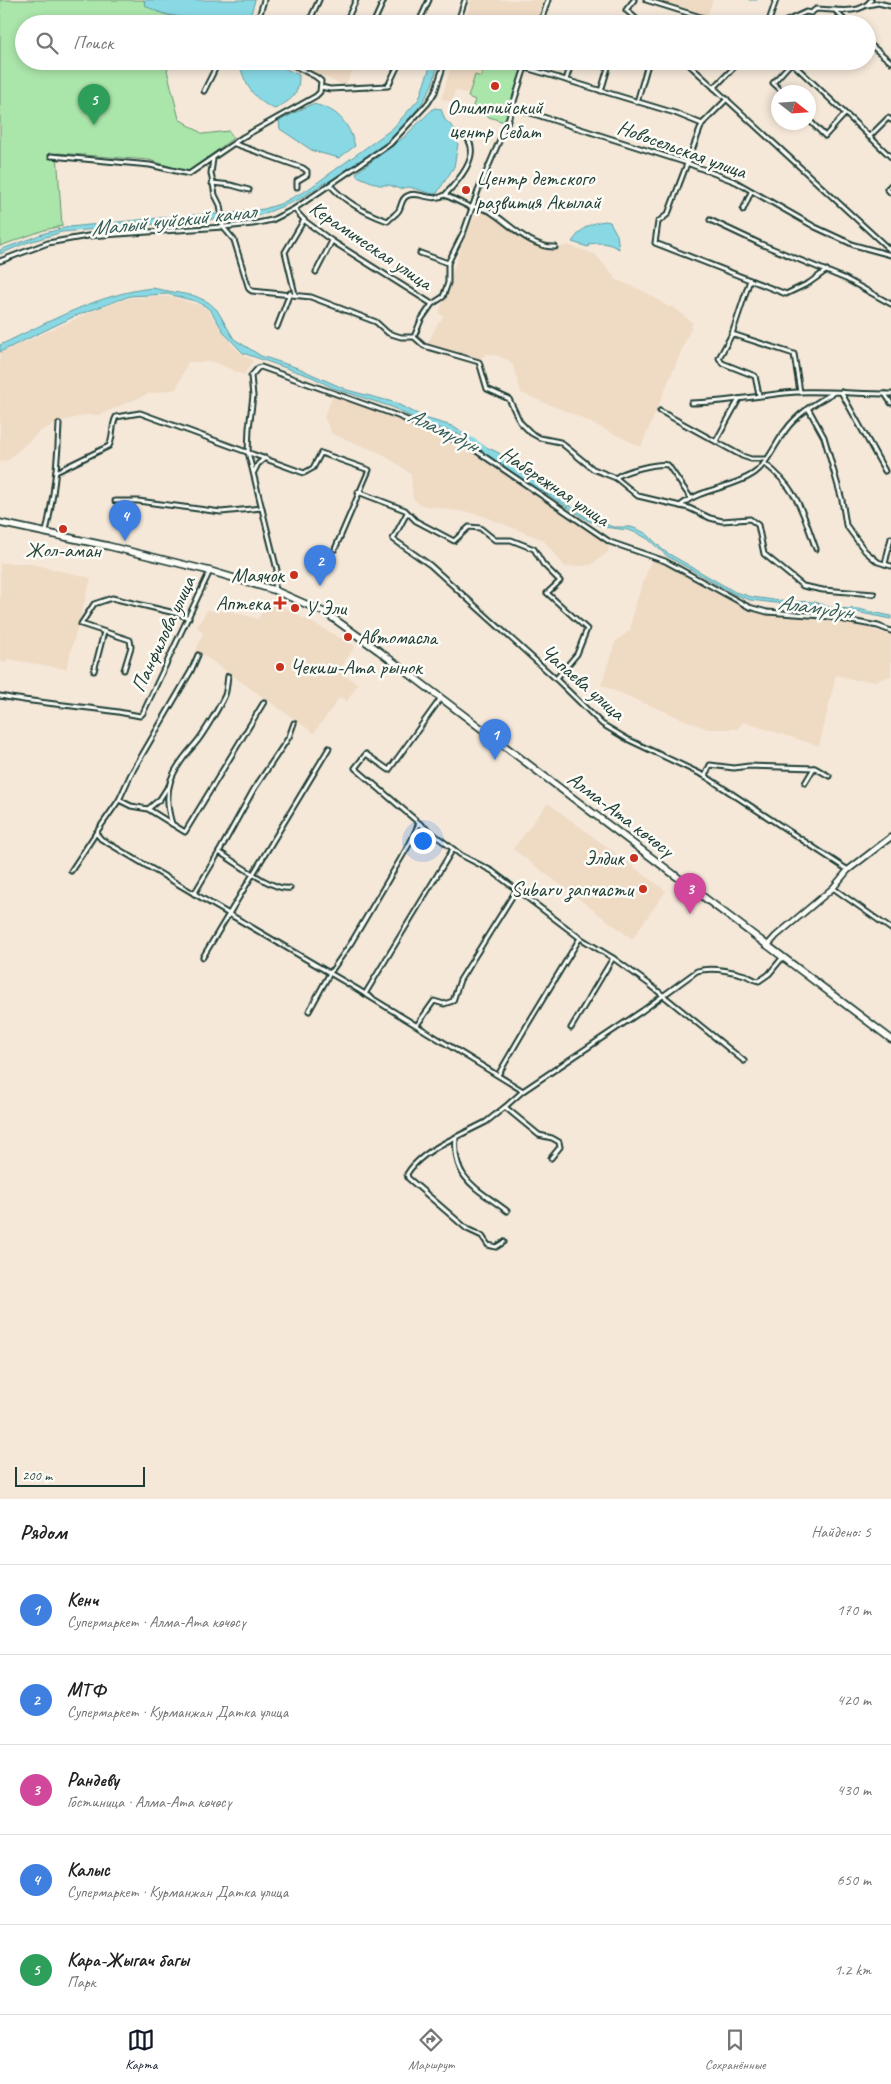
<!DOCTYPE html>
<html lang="ru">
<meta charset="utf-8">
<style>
body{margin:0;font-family:Caveat,sans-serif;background:#f2f2f2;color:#222}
.compass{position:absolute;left:771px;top:85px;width:45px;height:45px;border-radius:50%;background:#fff;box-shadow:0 2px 8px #0003;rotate:107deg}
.scale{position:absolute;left:15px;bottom:12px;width:130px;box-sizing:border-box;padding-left:5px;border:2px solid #1f3d34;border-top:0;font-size:14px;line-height:18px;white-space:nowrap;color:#1f3d34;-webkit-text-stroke:4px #fdfcf7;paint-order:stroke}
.you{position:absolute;left:422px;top:840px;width:18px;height:18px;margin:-12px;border:4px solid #fff;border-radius:50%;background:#1a73e8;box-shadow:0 0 0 8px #1a73e833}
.badge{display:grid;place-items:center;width:32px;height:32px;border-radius:50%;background:#111827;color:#fff;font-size:16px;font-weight:700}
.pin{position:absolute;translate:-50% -41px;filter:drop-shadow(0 1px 2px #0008)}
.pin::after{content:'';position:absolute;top:26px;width:18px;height:15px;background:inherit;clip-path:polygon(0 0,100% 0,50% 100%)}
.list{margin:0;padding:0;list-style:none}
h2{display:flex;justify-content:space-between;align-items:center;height:65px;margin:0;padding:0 20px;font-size:21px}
h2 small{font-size:16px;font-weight:400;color:#767676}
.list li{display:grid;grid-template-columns:32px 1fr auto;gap:15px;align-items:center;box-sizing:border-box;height:90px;padding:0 20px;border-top:1px solid #e0e0e0}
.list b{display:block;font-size:19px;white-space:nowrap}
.list p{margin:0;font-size:16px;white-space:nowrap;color:#767676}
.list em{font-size:16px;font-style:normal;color:#767676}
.icon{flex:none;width:28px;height:28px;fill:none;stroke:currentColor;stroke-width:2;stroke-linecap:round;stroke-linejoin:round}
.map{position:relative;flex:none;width:891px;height:1499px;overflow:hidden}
.search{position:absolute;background:#fff;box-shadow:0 2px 8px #0003;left:15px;right:15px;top:15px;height:55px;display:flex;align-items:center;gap:12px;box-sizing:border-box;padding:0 18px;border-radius:28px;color:#767676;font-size:19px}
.sheet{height:515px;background:#fff}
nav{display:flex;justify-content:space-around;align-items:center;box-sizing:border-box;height:70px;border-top:1px solid #e0e0e0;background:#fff;font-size:14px;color:#767676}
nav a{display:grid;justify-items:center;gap:2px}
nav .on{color:#111827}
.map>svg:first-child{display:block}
</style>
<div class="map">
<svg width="891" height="1499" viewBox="0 0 891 1499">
<rect width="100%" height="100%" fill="#f5e8d9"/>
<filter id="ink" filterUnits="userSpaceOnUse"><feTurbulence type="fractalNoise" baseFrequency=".02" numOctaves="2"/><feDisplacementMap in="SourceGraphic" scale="10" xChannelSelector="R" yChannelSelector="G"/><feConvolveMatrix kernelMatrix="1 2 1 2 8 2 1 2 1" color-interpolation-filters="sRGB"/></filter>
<g filter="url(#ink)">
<!-- built -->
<g fill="#efdac4">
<path d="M471 0H546L539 24H464Z"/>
<path d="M653 0H713L707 17Z"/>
<path d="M295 61H357L345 86 294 63Z"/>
<path d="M453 61H490L484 66 481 77 475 76 469 94 455 90 452 102 441 99Z"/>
<path d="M479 207 495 215 521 236 547 250 568 245 595 254 617 280 646 292 670 308 672 306 693 323 641 447 575 415 521 393 513 366 508 360 496 355 487 354 478 360 427 345 438 323 444 317 439 313 461 247Z"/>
<path d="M153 296 173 297 199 305 207 309 232 345 243 355 253 360 244 375 215 362H188L176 389 148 394 99 415H85L59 422 40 431 8 460 0 462V353L100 308 130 298Z"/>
<path d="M333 395 391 415 470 448 609 545 608 552 591 565 565 567 543 540 478 514 420 505 413 498 411 475 399 465 378 452 332 434 324 417Z"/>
<path d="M652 558 750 608 770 614 851 624 891 635V676L876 681 856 680 836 675 819 746 743 722 737 729H707L601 685 615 642 630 630 634 608Z"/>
<path d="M0 563H27L91 578 66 669 8 659 6 663 0 662Z"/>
<path d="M269 599 355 646 339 671 358 684 347 701 340 697 314 733 196 650 203 633 197 627 207 610 230 611 258 619Z"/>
<path d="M548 803 666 891 632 939 513 849Z"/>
</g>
<!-- green -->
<g fill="#aae5aa" stroke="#64916f">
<path d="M0 0H144L145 5 164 14 194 22 195 24H24V61H173L167 70 179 119 203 134 229 131 233 138 189 172 149 160 57 153 62 226 44 230 0 246Z"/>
<path d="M490 61 527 62 507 123 471 111 475 100 468 97 475 75 481 77 484 66Z"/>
</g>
<!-- water -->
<g fill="#89d9e5" stroke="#5f9b9e">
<path d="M144 0H255L248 24H198L195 18C177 17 159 15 145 5Z"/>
<path d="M240 61H269L299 75C299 96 292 99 275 109 253 100 245 84 239 63Z"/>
<path d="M432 61H439C436 71 434 82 429 91 408 132 366 158 328 183L326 182 298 200 261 215 62 232 26 243 0 254V250L45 233 69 227 179 216 232 213 264 209 280 204 307 190 392 129 419 99Z"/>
<path d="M312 104C337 108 349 123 355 146L339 158 313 151 280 129 279 121Z"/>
<path d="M434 108 441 109 445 120 456 130 455 138 458 144 454 167 437 193 433 194 409 187 400 189 389 185H379L357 176 356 173 403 138Z"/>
<path d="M605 221 610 222 617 235 619 249C609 243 602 242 590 244L588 247 572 242C582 228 589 223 605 221Z"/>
<path d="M152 288 195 296 208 302 217 310 234 339 261 356 298 368 347 390 393 402 428 419 452 426 478 443 499 453 534 481 586 517 613 527H631L639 530 647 534 664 551 735 592 752 597 781 601 815 602 832 608 858 609 891 616V619L846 610H831L815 605 776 603 750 600 734 594 667 556 648 539 637 533 628 530 603 527 587 520 533 485 511 465 458 434 423 423 392 407 333 388 312 377 243 353 225 334 211 311 205 306 195 301 168 294 130 296 75 316 0 352V345C49 322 98 294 152 288Z"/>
</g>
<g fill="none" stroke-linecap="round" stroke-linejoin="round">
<!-- stream -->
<path stroke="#5f9b9e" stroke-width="1" d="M749 0H757"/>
<!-- river -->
<path stroke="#89d9e5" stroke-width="8" d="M469 440 536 486"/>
<!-- minor casing -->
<g stroke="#1f3d34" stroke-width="7">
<g id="minor">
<path d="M634 0 626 10 642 24"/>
<path d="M646 0 723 24"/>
<path d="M868 5 878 3 891 6"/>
<path d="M835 10 848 24"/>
<path d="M349 15 356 0"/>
<path d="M257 24 264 0"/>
<path d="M308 24 319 0"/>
<path d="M373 24 384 0"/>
<path d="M418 24 429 0"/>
<path d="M457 24 465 0"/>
<path d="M540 24 548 0"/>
<path d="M768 24 776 0"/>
<path d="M780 24 806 12 811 13 816 9C833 9 860 16 871 0"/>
<path d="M867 42 891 62"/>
<path d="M685 61 891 251"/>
<path d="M790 61 891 157"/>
<path d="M526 68 675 113 702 124"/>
<path d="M566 80 572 61"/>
<path d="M321 87 330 89 388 86 400 61"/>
<path d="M714 88 740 61"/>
<path d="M204 91 217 65 221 62 228 64 234 61"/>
<path d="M601 91 610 61"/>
<path d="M783 92 773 83 791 63"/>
<path d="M727 99 702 124 668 214 658 222 655 243 786 294 809 283 827 270"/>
<path d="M637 102 648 64"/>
<path d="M512 107 687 163 736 182 815 227 854 245 891 255"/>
<path d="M808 119 825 136 845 114"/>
<path d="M869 137 888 118 891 120"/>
<path d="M235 144 303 168 307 171V175L297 181V187"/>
<path d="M51 156 150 165 189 174 243 137 316 96 320 92 321 81 316 77 285 61"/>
<path d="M213 159 211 173 215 195 220 205 223 227 234 240 249 289 252 291 311 297 376 322 388 333 401 337H414L424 346 479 362 487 389 509 399 520 422 531 433 540 438 560 442 593 469 616 478 638 496 689 508 710 518 722 521 750 519 758 525 764 554 803 586 823 590 874 594"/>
<path d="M212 183 231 185 249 190"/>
<path d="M330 185C345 202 363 212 385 220L388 221C391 217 397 214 399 210 402 205 401 199 407 196 418 190 431 203 445 195L472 208"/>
<path d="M891 185 887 189 891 193"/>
<path d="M445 195C458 181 481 156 467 138"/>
<path d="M472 206C478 208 486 209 491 212 510 224 531 248 555 247"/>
<path d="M294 209 305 221 332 241 432 304"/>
<path d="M743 210 751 192"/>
<path d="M710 220 761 244 846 279 891 304"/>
<path d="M420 253 448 263"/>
<path d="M0 261 48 243 88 236 223 227 253 224 272 220 294 209 390 144 428 103 435 92 445 61"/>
<path d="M316 272 332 241"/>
<path d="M750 280 732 334 719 358 722 363 755 376 759 395"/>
<path d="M295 294 285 252 304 220"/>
<path d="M277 327 290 293"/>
<path d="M732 334 794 354 800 392"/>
<path d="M414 337 421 320 432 304 443 297 448 283V263L464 231 478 191 507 123 527 61"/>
<path d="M841 392 885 471"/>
<path d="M885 394 891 403"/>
<path d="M691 403C727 403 762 394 798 392 829 391 860 394 891 394"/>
<path d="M808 408 824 437 842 500 846 525 865 551 878 562 891 566"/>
<path d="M660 411 742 456 751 459H766"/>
<path d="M716 441 739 399"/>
<path d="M764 463C798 489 802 511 816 549"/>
<path d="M56 472 109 446C114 437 111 426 116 417L140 413 304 473 313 468 321 453 369 470 335 549"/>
<path d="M254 472 258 464 265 458"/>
<path d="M616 478C622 471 658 463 668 465L690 497"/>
<path d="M358 492 405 510 416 521 454 541 469 527 480 528 495 540H511L534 549 543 564 560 581 547 593 587 629 577 654 556 679"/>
<path d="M115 501H138L221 512 262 508"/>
<path d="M680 506C701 488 730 489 753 474 767 465 775 444 785 431 797 414 815 403 833 393"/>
<path d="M407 513 393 539 430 565 556 679 602 724 627 739 705 776 848 870"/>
<path d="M46 532C54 496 58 461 59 424"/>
<path d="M885 564 891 538"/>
<path d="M274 590 277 570 248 452 249 428 253 396 251 376 258 368 261 367 398 416 469 446 610 542 665 561 749 607 767 612 823 616 878 626 891 631"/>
<path d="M198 655 191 671 131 774 119 800 131 806 148 809 185 832 264 702"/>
<path d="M124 670 131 647 130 640 81 624 94 604 112 598 179 614 189 618"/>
<path d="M94 671 104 632"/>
<path d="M0 696C46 705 94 706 140 716L143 713 210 571"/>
<path d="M441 698 389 770 366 754 355 768 419 823 461 855 492 871 580 938"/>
<path d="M705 776 710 765 734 768 749 766 815 768 829 776"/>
<path d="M805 783 814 768"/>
<path d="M148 809 160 799 167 788"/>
<path d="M172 824C161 788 172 770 195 744 203 735 220 706 225 695 227 689 227 682 228 676"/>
<path d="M96 833 119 800"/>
<path d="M219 852 254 789 289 737 294 723"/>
<path d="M71 871 96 833 101 839 357 989 523 1091"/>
<path d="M833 888 891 929"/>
<path d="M194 894 219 852C234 861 274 892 290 888"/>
<path d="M203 957 329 748"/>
<path d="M365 994 453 849"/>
<path d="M309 1011 330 973 351 943 410 843 419 823"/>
<path d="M417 1025 434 1001 444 1004 453 1001 460 980 517 889"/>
<path d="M571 1028 613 958 649 984 744 1061"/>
<path d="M498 1075 526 1027 580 938 613 958"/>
<path d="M505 1107 523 1091 642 1011 697 971C711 967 731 971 745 975 750 977 753 980 759 981L769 974 783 957"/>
<path d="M456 1137 486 1122 505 1107 539 1135 552 1138 559 1142 560 1147 551 1158"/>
<path d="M504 1242 496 1247 488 1245 482 1236 467 1229 408 1178 407 1174C417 1157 439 1145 456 1137 452 1180 477 1188 507 1211"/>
</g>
</g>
<!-- tertiary casing -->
<g stroke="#1f3d34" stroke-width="8">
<path id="tertiary" d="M768 945 776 936 833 888 848 870 891 837"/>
</g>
<!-- primary casing -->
<g stroke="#1f3d34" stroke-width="9">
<path id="primary" d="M0 523 108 546 210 571 274 590 326 613 379 651 891 1039"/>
</g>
<!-- minor -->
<use href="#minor" stroke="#fdfcf7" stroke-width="3"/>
<!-- tertiary -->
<use href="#tertiary" stroke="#fdfcf7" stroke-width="4.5"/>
<!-- primary -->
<use href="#primary" stroke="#fdfcf7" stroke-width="5.5"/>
</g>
</g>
<!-- markers -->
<g fill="#c8321e" stroke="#fdfcf7" stroke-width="2">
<circle cx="495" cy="86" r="5"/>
<circle cx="466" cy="190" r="5"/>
<circle cx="63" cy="529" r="5"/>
<circle cx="294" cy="575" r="5"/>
<path d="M277.5 595.5h5v5h5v5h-5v5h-5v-5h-5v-5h5z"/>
<circle cx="295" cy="608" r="5"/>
<circle cx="348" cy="637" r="5"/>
<circle cx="280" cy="667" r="5"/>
<circle cx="634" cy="858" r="5"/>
<circle cx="643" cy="889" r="5"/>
</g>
<g text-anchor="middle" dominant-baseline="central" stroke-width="5" stroke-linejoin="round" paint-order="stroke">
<!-- poi labels -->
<g font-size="21" fill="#1f3d34" stroke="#fdfcf7" text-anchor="start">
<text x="495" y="107" text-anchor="middle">Олимпийский<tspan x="495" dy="24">центр Себат</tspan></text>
<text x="476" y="178">Центр детского<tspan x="476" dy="24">развития Акылай</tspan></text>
<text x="63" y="550" text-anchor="middle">Жол-аман</text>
<text x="284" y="575" text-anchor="end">Маячок</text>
<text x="270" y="603" text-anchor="end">Аптека</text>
<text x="305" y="608">У Эли</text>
<text x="358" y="637">Автомасла</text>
<text x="290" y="667">Чекиш-Ата рынок</text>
<text x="624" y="858" text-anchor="end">Элдик</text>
<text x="633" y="889" text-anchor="end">Subaru запчасти</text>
</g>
<!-- street labels -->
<g font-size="21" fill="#1f3d34" stroke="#fdfcf7">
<text transform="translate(682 149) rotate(20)">Новосельская улица</text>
<text transform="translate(371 245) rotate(34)">Керамическая улица</text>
<text transform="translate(555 486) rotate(34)">Набережная улица</text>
<text transform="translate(163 634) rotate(-65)">Панфилова улица</text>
<text transform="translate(583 682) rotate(41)">Чапаева улица</text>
<text transform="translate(621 814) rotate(37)">Алма-Ата көчөсү</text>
</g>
<!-- water labels -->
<g font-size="22" font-style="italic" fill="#345c57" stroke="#fdfcf7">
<text transform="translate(173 220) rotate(-6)">Малый чуйский канал</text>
<text transform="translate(443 430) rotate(26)">Аламүдүн</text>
<text transform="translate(815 607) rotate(8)">Аламүдүн</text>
</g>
</g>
</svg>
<svg class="compass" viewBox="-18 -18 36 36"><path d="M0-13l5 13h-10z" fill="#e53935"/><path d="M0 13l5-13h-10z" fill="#767676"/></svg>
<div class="scale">200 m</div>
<div class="you"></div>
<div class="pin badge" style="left:495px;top:760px;background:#3f7fe0">1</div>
<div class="pin badge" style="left:320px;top:586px;background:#3f7fe0">2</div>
<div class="pin badge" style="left:690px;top:914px;background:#d1479c">3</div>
<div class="pin badge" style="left:125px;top:541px;background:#3f7fe0">4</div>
<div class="pin badge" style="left:94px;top:125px;background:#2e9e5b">5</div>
<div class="search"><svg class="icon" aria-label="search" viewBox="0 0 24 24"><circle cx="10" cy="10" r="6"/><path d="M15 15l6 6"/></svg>Поиск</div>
</div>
<section class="sheet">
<h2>Рядом<small>Найдено: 5</small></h2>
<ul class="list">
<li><span class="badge" style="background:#3f7fe0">1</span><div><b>Кенч</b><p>Супермаркет · Алма-Ата көчөсү</p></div><em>170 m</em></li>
<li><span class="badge" style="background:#3f7fe0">2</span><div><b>МТФ</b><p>Супермаркет · Курманжан Датка улица</p></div><em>420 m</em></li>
<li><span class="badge" style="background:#d1479c">3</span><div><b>Рандеву</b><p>Гостиница · Алма-Ата көчөсү</p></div><em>430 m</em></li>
<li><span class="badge" style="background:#3f7fe0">4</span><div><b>Калыс</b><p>Супермаркет · Курманжан Датка улица</p></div><em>650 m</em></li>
<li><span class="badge" style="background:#2e9e5b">5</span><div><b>Кара-Жыгач багы</b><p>Парк</p></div><em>1.2 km</em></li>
</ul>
</section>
<nav>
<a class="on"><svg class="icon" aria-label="map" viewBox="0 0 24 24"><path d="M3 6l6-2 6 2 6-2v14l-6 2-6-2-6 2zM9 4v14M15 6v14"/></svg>Карта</a>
<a><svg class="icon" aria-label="directions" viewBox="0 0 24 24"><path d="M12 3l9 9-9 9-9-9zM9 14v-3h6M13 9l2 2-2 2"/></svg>Маршрут</a>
<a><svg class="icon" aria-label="saved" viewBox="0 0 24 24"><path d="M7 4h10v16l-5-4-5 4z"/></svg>Сохранённые</a>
</nav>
